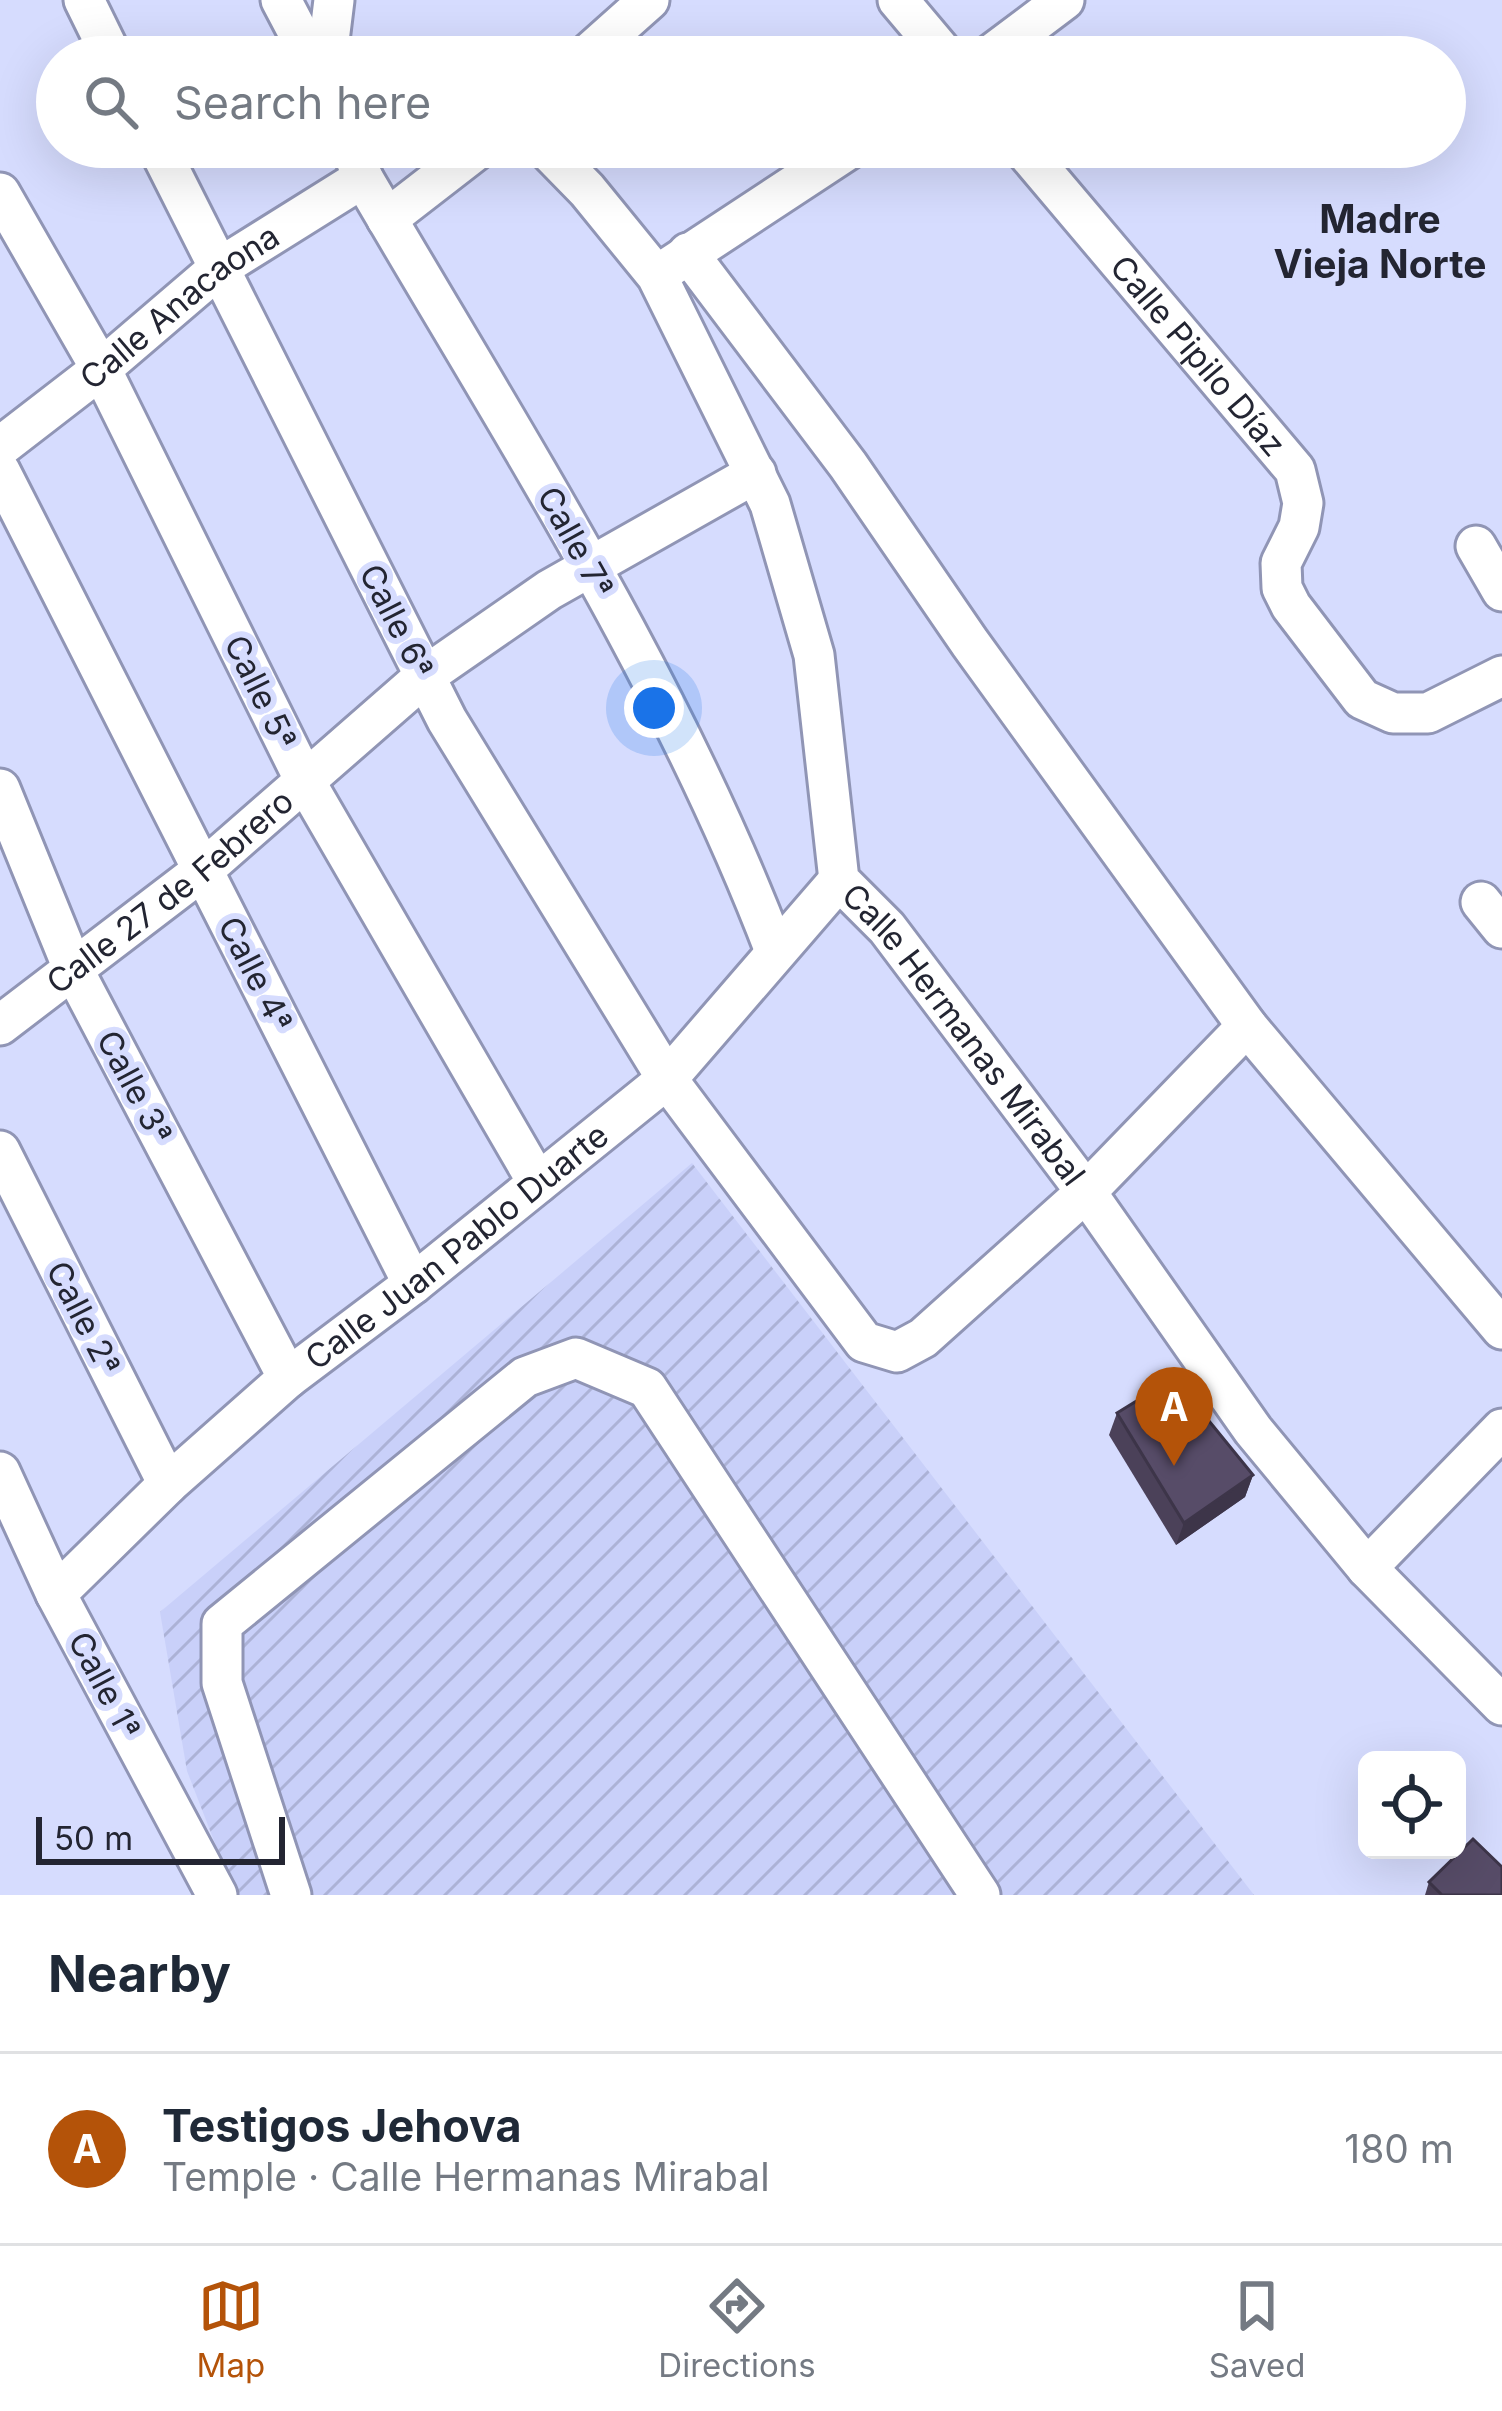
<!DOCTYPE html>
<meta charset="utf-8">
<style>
body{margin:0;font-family:Inter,sans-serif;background:#f2f2f3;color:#1f2937}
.controls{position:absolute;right:36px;bottom:36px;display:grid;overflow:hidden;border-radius:18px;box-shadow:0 12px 48px #0002}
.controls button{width:108px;height:108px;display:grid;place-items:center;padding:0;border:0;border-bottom:3px solid #e0e1e3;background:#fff;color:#1f2937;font:60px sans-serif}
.scale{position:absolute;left:36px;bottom:30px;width:249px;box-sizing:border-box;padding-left:12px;border:6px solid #232532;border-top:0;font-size:33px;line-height:42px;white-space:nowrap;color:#232532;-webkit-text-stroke:9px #d6dcfe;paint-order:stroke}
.you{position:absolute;left:654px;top:708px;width:42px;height:42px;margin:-30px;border:9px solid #fff;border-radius:50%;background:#1a73e8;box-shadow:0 0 0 18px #1a73e833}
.badge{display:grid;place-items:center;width:78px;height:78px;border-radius:50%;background:#b45309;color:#fff;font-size:39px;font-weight:700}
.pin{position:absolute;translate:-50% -99px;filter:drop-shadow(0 3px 6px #0008)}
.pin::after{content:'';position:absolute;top:63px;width:42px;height:36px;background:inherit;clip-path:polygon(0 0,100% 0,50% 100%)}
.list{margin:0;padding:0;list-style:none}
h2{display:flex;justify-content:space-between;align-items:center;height:156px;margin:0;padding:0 48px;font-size:51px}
h2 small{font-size:39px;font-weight:400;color:#747a83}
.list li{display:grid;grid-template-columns:78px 1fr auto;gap:36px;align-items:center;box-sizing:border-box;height:192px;padding:0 48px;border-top:3px solid #e0e1e3}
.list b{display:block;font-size:45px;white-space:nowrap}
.list p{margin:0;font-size:39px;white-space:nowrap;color:#747a83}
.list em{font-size:39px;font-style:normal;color:#747a83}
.icon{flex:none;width:66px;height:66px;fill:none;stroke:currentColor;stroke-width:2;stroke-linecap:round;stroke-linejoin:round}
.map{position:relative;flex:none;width:1502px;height:1895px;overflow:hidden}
.search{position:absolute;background:#fff;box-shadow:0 12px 48px #0002;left:36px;right:36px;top:36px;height:132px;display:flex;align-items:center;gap:30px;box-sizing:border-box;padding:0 42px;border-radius:66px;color:#747a83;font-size:45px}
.sheet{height:348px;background:#fff}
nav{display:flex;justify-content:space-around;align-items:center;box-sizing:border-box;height:168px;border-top:3px solid #e0e1e3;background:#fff;font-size:33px;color:#747a83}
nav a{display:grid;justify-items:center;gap:6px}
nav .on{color:#b45309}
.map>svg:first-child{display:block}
</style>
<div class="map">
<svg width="1502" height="1895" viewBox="0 0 1502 1895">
<defs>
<pattern id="industrial-furrows" width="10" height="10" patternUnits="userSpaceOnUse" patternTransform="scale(3)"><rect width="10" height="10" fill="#c9d0f9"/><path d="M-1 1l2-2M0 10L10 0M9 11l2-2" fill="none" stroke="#acb2d6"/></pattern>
</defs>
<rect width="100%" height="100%" fill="#d6dcfe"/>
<!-- industrial -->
<path fill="url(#industrial-furrows)" d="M692 1163 1254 1895H235L187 1771 160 1612Z"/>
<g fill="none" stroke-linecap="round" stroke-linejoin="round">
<!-- minor casing -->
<g stroke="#9095b5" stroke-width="45">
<g id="minor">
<path d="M84 0 112 57"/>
<path d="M281 0 311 57"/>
<path d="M898 0 946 57"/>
<path d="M327 57 334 0"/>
<path d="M585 57 649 0"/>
<path d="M988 57 1064 0"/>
<path d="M158 147 447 720 667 1079 864 1342 897 1352 923 1338 1086 1192 1247 1026"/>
<path d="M351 147 363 178C510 430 671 678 775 951"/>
<path id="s1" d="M545 147 587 190 657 276 770 504 814 655 839 880 887 928 1086 1192 1253 1430 1367 1568 1502 1705"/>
<path id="s2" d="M1022 147 1295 470 1303 503 1299 527 1281 563 1282 588 1291 606 1362 699 1393 713H1428L1502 676"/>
<path d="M0 193 101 369 306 783 538 1183"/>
<path d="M387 219 480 147"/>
<path d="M688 253 848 465 970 643 1247 1026 1502 1329"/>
<path d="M671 266 852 147"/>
<path id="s3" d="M0 447 101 369 219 268 363 178"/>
<path d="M0 471 413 1284"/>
<path d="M1476 546 1502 591"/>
<path d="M0 789 74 971 288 1378"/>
<path d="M1481 902 1502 928"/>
<path id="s4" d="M0 1025 203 870 425 676 549 590 756 473"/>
<path d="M0 1151 168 1484"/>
<path d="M0 1472 56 1594 217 1895"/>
<path d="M1367 1568 1502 1429"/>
<path id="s5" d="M56 1594 168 1484 288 1378 413 1284 667 1079 839 880"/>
<path d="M291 1895 222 1683V1624L525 1377 576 1358 647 1388 980 1895"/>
</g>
</g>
<!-- minor -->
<use href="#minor" stroke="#fff" stroke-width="39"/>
</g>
<!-- wall -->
<g fill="#4b4159">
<path d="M1117 1413 1253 1475 1245 1497 1176 1545 1109 1435Z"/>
<path d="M1429 1882 1502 1895H1425Z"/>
</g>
<!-- shaded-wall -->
<path fill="#3d3549" d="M1253 1475 1245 1497 1176 1545 1184 1523Z"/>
<!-- building -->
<g fill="#574c68" stroke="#3d3549" stroke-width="3">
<path d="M1174 1378 1253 1475 1184 1523 1117 1413Z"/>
<path d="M1473 1839 1502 1867V1895H1442L1429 1882Z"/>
</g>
<g text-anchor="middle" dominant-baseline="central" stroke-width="12" stroke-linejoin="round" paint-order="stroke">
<!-- street labels -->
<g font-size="33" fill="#232532" stroke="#d6dcfe">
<text stroke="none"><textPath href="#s3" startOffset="228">Calle Anacaona</textPath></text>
<text stroke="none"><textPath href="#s2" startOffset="273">Calle Pipilo Díaz</textPath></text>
<text transform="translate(576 542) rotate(61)">Calle 7ª</text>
<text transform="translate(397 621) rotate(63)">Calle 6ª</text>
<text transform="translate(261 692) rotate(64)">Calle 5ª</text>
<text stroke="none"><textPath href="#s4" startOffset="216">Calle 27 de Febrero</textPath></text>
<text transform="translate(256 974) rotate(63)">Calle 4ª</text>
<text stroke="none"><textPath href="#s1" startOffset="1008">Calle Hermanas Mirabal</textPath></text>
<text transform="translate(135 1087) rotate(62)">Calle 3ª</text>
<text stroke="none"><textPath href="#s5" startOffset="531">Calle Juan Pablo Duarte</textPath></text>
<text transform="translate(84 1318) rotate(63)">Calle 2ª</text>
<text transform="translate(105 1685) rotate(62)">Calle 1ª</text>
</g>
<!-- quarter labels -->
<g font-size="39" font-weight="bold" fill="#232532" stroke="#d6dcfe">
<text x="1380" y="218">Madre<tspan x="1380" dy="45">Vieja Norte</tspan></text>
</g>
</g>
</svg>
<div class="controls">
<button><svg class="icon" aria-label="locate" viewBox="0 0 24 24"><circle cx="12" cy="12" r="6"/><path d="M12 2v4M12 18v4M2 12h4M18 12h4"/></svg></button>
</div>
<div class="scale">50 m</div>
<div class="you"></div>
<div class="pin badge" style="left:1174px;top:1466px">A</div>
<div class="search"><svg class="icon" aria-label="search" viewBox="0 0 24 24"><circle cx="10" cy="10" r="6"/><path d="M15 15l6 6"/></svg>Search here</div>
</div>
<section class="sheet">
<h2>Nearby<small></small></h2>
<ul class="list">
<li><span class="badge">A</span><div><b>Testigos Jehova</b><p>Temple · Calle Hermanas Mirabal</p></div><em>180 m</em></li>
</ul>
</section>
<nav>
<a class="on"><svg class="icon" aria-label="map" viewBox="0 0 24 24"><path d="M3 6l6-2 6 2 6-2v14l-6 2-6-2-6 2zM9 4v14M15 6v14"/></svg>Map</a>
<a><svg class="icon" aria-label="directions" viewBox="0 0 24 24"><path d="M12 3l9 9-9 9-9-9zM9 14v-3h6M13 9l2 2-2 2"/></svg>Directions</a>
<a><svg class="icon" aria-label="saved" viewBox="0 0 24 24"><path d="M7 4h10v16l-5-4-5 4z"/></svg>Saved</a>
</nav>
